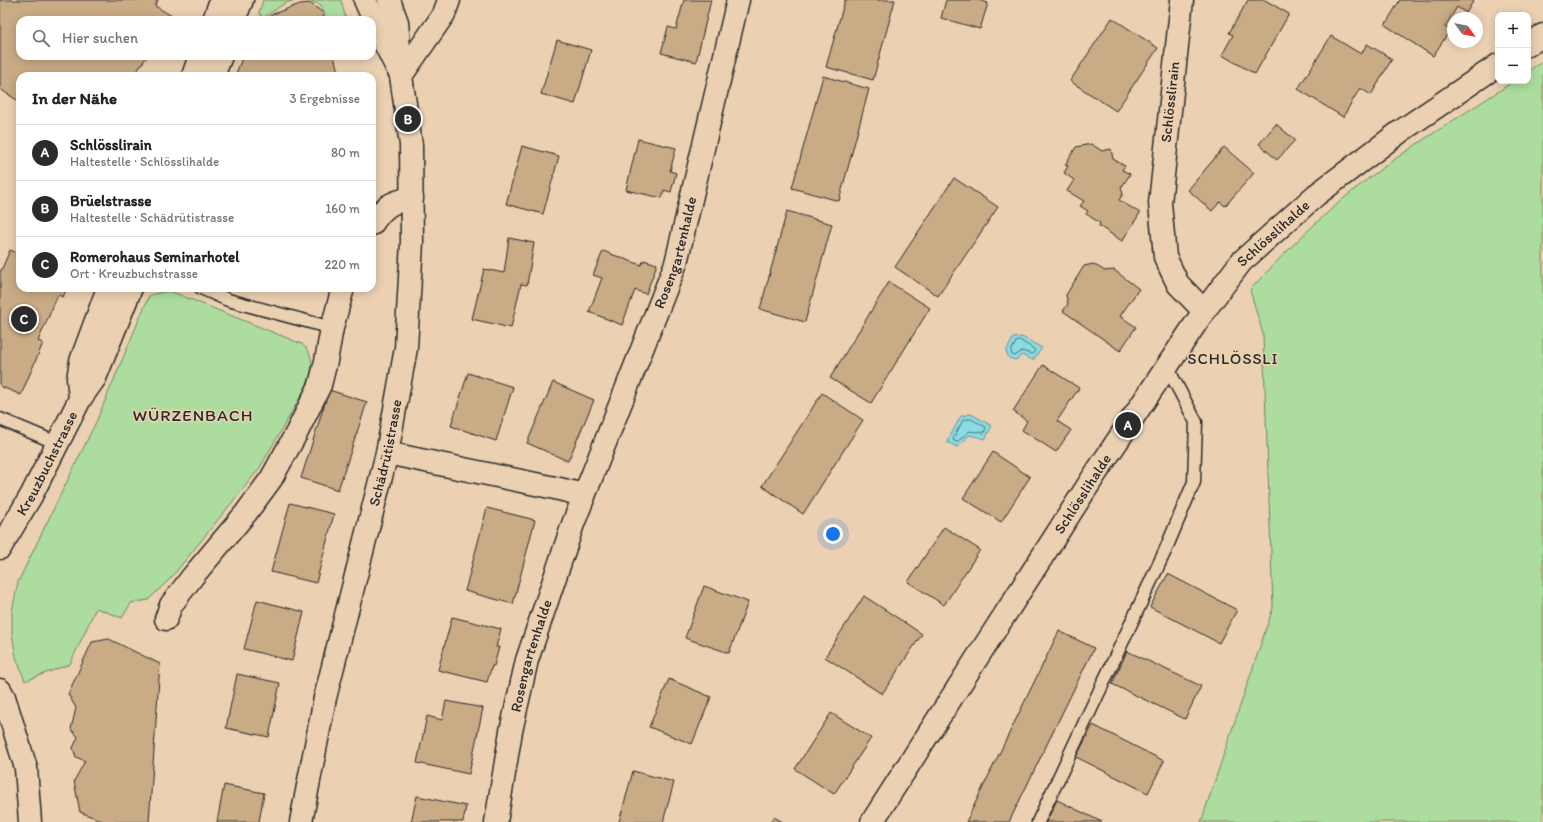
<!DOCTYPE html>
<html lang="de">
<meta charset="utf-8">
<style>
body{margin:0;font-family:Itim,sans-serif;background:#f2f2f2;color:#222}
.controls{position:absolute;right:12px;top:12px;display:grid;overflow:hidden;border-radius:8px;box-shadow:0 2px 10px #0003}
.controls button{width:36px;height:36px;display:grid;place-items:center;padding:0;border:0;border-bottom:1px solid #e0e0e0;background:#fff;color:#222;font:20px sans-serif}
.compass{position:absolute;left:1447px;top:12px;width:36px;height:36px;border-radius:50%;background:#fff;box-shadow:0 2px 10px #0003;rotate:123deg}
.you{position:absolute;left:833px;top:534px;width:14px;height:14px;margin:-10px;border:3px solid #fff;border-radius:50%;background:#1a73e8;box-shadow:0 0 0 6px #1a73e833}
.badge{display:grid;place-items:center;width:26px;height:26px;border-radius:50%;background:#2b2b2b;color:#fff;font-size:13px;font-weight:700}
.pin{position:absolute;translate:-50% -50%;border:2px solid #fff;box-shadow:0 1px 4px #0006}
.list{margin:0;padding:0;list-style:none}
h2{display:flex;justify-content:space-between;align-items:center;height:52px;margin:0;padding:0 16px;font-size:17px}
h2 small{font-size:13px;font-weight:400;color:#767676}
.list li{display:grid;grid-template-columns:26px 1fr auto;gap:12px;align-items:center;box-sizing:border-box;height:56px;padding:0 16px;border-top:1px solid #e0e0e0}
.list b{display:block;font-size:15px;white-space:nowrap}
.list p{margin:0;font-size:13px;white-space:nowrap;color:#767676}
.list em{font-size:13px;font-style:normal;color:#767676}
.icon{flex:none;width:22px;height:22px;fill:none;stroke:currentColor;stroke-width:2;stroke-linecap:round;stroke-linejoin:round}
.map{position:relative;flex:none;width:1543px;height:822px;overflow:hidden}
.search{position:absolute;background:#fff;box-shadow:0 2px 10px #0003;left:16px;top:16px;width:360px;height:44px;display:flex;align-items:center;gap:10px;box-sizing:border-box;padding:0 14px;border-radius:12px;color:#767676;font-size:15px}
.panel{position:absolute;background:#fff;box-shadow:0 2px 10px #0003;left:16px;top:72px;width:360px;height:220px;border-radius:12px}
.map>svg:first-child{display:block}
</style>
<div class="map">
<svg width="1543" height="822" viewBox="0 0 1543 822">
<rect width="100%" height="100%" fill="#ebd0b2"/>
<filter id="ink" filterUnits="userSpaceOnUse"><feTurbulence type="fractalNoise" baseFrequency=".025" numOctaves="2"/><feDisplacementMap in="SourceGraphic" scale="8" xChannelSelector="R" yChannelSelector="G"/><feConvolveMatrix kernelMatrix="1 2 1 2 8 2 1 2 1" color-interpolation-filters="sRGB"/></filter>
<g filter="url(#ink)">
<!-- green -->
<g fill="#acdd9e" stroke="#6c8464">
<path d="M263 0H296L285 3 263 18 259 13Z"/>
<path d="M309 0H341L346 20H327L321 5Z"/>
<path d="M1543 61V822H1201L1273 608 1263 334 1250 290C1284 253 1320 217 1360 185 1408 147 1462 116 1514 81H1528V71Z"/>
<path d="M170 291 302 344C305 347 309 351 310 355 314 365 310 378 306 387L259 469 170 579 148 600 131 603 122 618 96 608 70 664 25 681 16 657 12 633V612L18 582 97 420 149 296 153 294Z"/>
</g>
<!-- water -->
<g fill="#8adbe2" stroke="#649599">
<path d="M1022 337 1042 348 1033 360 1022 355 1016 360 1009 358 1006 352 1013 338Z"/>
<path d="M971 414 992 426 985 439 970 435 957 447 947 442 961 416Z"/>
</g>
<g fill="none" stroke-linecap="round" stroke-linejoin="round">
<!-- shore -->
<g stroke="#517174" stroke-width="1">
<path d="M1021 341 1034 349 1035 351 1032 354 1022 351 1015 356 1012 355 1011 351 1016 342Z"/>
<path d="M971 419 986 427 984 433 970 431 957 442 954 441 953 439 963 420Z"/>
</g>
</g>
<!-- building -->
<g fill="#c9ab85" stroke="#2b2b2b">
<path d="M0 0H158L155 6 172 16 170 20H20V56H147L134 76H20V102L0 89Z"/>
<path d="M684 0H711L696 62 661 53 668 27 676 29Z"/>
<path d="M845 0H895L873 80 826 67Z"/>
<path d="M946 0H979L988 3 980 29 941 18Z"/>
<path d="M1248 0H1265L1289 14 1255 74 1222 55 1233 35 1229 33Z"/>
<path d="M1400 0H1474L1466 13 1457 7 1445 27 1450 30 1433 56 1385 25Z"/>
<path d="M310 3 322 12 325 20H264L273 14 300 4Z"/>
<path d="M1112 18 1158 48 1116 111 1070 81Z"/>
<path d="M1331 36 1361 54 1367 44 1392 59 1371 95 1360 88 1343 117 1298 89Z"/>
<path d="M557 40 591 50 575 104 541 94Z"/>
<path d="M243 56H334L339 76H235Z"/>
<path d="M823 76 869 89 839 201 792 188Z"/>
<path d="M1276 124 1295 140 1277 160 1259 144Z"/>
<path d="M638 139 676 148 670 171 676 173 671 192 664 190 662 198 626 190Z"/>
<path d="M1091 144 1102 151 1111 149 1113 159 1125 166 1122 170 1130 174 1121 188 1123 194 1119 200 1140 213 1122 241 1099 226 1100 223 1086 214 1088 211 1080 206 1084 201 1067 191 1074 180 1064 173 1068 166 1065 165 1076 147Z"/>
<path d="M522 146 559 156 543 214 506 204Z"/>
<path d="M1224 147 1254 173 1225 206 1220 202 1212 211 1188 190Z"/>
<path d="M954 178 998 207 938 296 895 267Z"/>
<path d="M787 211 832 224 805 322 760 309Z"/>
<path d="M509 238 534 243 527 285 521 284 511 328 472 319 484 269 504 273Z"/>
<path d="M20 247V288H67L63 297 58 295 38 341 43 343 21 395 0 386V273L10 250 17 253Z"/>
<path d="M603 251 641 265 644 260 657 264 646 294 635 290 622 325 589 312 602 278 593 275Z"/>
<path d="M1093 264 1105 271 1114 270 1139 289 1120 316 1136 327 1120 351 1063 311 1068 304 1066 295 1084 266Z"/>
<path d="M889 282 930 308 871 403 830 378Z"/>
<path d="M1043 365 1079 388 1057 421 1071 430 1056 452 1022 430 1027 421 1013 411Z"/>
<path d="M468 373 513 387 496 441 451 426Z"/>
<path d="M553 382 594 400 568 461 527 443Z"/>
<path d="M329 390 367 402 338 490 301 478Z"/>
<path d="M822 393 863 420 803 514 762 486Z"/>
<path d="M993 452 1030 477 1001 522 963 498Z"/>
<path d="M290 503 334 514 316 583 271 572Z"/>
<path d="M487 508 535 520 513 604 465 591Z"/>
<path d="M944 527 980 550 944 605 908 582Z"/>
<path d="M1168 574 1237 610 1219 643 1150 607Z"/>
<path d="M704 586 748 602 729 653 685 638Z"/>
<path d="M864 596 922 634 882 694 825 657Z"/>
<path d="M257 600 304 612 292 661 244 649Z"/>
<path d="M452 617 501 629 496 647H499L494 666H492L487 682 438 670Z"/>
<path d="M1059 631 1094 648 1009 822H966Z"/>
<path d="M109 639 160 664 149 822H105L80 812 74 781 85 761 76 757 73 748 78 737 71 729 76 708 68 694 92 642Z"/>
<path d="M1127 651 1201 686 1185 719 1112 684Z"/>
<path d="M237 674 280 683 269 737 226 728Z"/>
<path d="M669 679 711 697 692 744 649 727Z"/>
<path d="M446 701 483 708 469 774 417 763 427 716 442 720Z"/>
<path d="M831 713 871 738 834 794 795 769Z"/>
<path d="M1093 725 1164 761 1148 793 1076 757Z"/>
<path d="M633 771 674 782 663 822H619Z"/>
<path d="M224 785 264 793 259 822H217Z"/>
<path d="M417 796 466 806 463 822H411Z"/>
<path d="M1057 800 1102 822H1046Z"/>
<path d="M774 817 783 822H771Z"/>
</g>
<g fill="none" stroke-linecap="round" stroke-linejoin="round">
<!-- service casing -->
<g stroke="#2b2b2b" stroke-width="15">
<g id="service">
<path d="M201 288 228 300 332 328"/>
<path d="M0 419 57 443"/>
<path d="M1038 822 1165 551 1194 482 1196 422 1167 367"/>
</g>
</g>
<!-- minor casing -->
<g stroke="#2b2b2b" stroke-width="25">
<g id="minor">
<path d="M1182 0 1160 203 1165 257 1178 284 1204 311"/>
<path d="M401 76 444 14 449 0"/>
<path d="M372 224C384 206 391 202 412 198"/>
<path d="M387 453 555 488 584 495"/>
<path d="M166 619 171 605 193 576 246 513 271 479 297 432 320 385 326 361 332 328 343 288"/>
<path d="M0 690 4 697 26 768 30 822"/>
<path id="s1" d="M496 822 511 731 527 660 573 524 676 263 738 0"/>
</g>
</g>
<!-- tertiary casing -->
<g stroke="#2b2b2b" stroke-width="25">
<g id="tertiary">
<path d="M214 20 221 0"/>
<path d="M234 20 242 0"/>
<path d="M193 76 200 56"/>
<path d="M213 76 221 56"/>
<path d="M80 399 78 379 81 361 108 288"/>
<path id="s2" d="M0 548 31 496 80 399 95 378 131 288"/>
</g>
</g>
<!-- secondary casing -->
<g stroke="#2b2b2b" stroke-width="25">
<g id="secondary">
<path d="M365 0 379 32 397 68"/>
<path d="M1528 45 1543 35"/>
<path id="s3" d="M301 822 325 698 387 453 406 348 412 242 411 145 401 76 397 22 389 0"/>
<path id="s4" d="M872 822 975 661 1096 473 1204 311 1241 262 1316 195 1401 131 1498 65"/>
</g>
</g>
<!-- service -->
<use href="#service" stroke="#ebd0b2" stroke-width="12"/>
<!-- minor -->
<use href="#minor" stroke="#ebd0b2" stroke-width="22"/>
<!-- tertiary -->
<use href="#tertiary" stroke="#ebd0b2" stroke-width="22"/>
<!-- secondary -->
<use href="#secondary" stroke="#ebd0b2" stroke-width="22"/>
</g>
</g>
<g text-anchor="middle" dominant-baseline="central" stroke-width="3" stroke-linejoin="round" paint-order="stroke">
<!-- street labels -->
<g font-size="15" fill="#2b2b2b" stroke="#ebd0b2">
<text transform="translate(1170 102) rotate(-84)">Schlösslirain</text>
<text stroke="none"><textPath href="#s4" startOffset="714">Schlösslihalde</textPath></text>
<text stroke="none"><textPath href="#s1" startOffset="599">Rosengartenhalde</textPath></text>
<text stroke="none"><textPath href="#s3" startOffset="379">Schädrütistrasse</textPath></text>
<text stroke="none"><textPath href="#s2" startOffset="97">Kreuzbuchstrasse</textPath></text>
<text stroke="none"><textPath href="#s4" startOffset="390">Schlösslihalde</textPath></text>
<text stroke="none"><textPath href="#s1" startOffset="170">Rosengartenhalde</textPath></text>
</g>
<!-- neighbourhood labels -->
<g font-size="16" letter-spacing="1" fill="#2b2b2b" stroke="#ebd0b2">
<text x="1233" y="358">SCHLÖSSLI</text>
</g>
<!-- quarter labels -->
<g font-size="17" letter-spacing="1" fill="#2b2b2b" stroke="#ebd0b2">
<text x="193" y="415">WÜRZENBACH</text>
</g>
</g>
</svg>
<div class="controls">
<button>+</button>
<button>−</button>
</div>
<svg class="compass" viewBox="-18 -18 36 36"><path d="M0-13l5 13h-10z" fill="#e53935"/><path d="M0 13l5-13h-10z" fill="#767676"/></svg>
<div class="you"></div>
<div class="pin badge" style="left:1128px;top:425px">A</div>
<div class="pin badge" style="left:408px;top:119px">B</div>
<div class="pin badge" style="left:24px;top:319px">C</div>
<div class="search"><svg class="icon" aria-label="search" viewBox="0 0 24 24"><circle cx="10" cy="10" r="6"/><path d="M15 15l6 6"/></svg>Hier suchen</div>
<section class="panel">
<h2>In der Nähe<small>3 Ergebnisse</small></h2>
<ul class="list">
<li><span class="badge">A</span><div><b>Schlösslirain</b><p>Haltestelle · Schlösslihalde</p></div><em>80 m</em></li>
<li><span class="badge">B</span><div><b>Brüelstrasse</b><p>Haltestelle · Schädrütistrasse</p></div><em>160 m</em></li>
<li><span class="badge">C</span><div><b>Romerohaus Seminarhotel</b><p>Ort · Kreuzbuchstrasse</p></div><em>220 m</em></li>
</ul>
</section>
</div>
